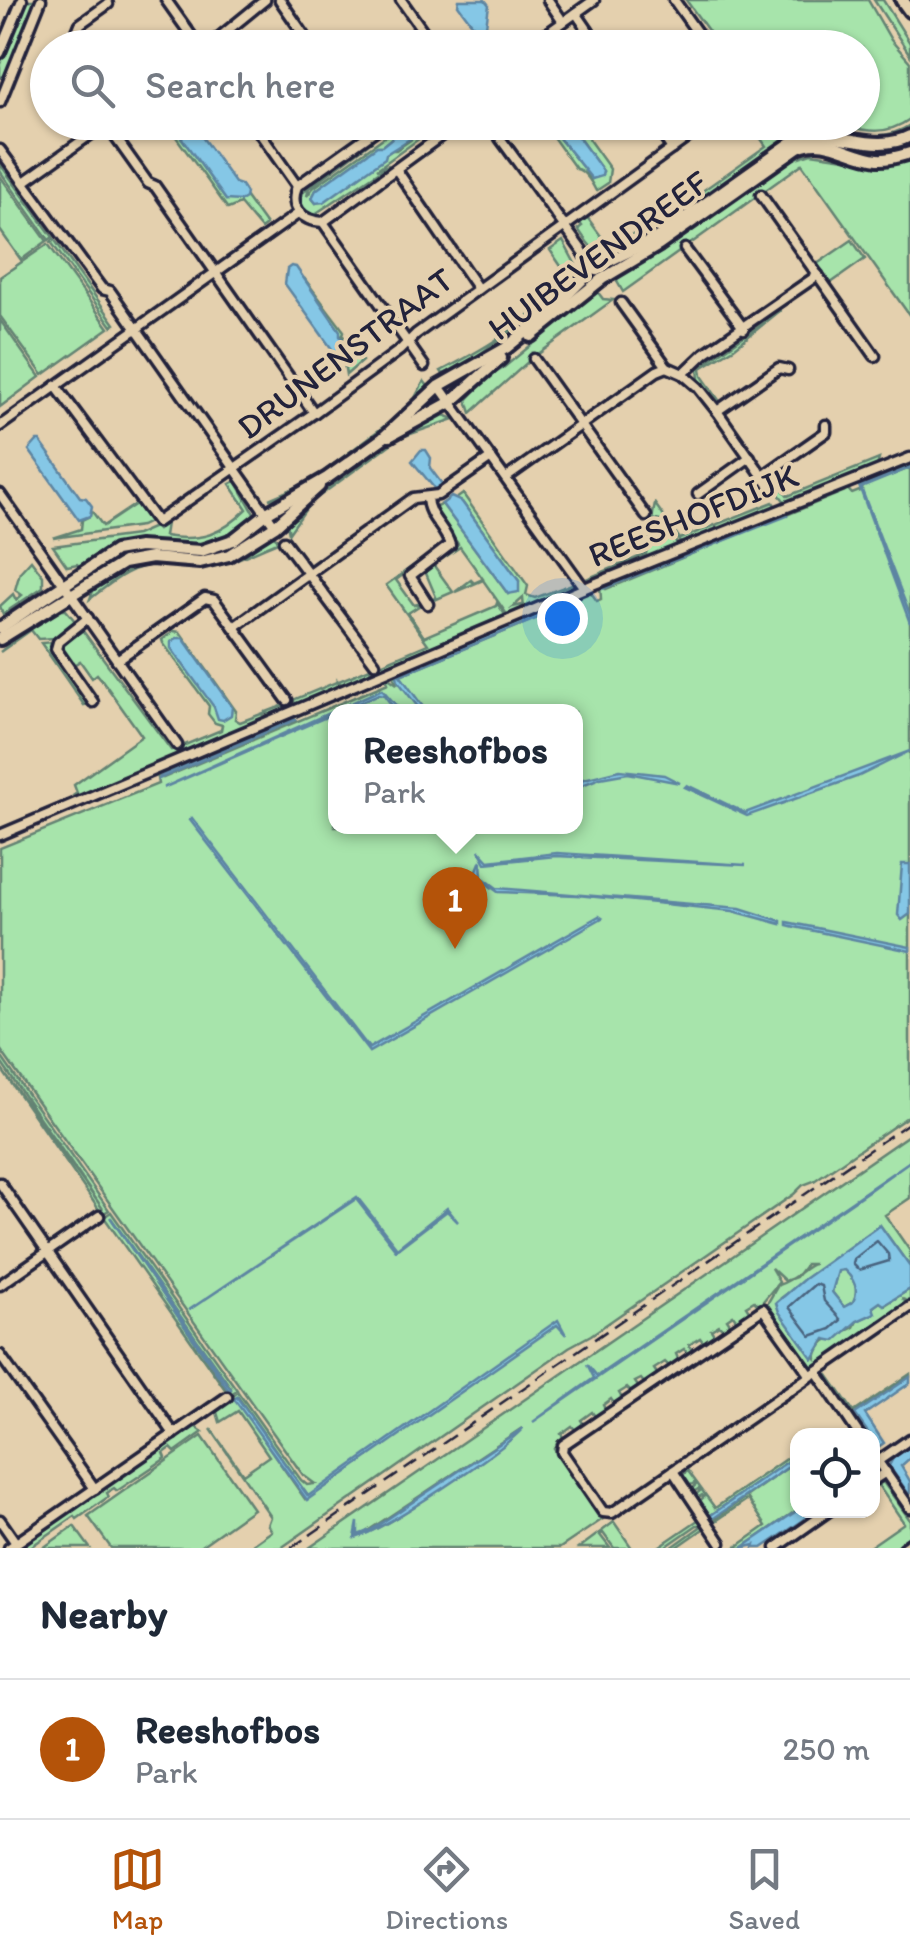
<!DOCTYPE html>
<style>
body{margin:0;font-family:Itim,sans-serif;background:#f6f6f7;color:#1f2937}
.controls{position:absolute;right:30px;bottom:30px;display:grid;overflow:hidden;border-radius:20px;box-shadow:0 2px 8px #0004}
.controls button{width:90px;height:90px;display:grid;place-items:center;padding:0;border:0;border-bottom:2px solid #e0e1e3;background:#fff;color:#1f2937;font:50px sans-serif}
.you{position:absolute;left:562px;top:618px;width:35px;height:35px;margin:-25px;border:8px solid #fff;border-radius:50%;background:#1a73e8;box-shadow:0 0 0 15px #1a73e833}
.badge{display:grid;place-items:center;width:65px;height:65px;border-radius:50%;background:#b45309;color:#fff;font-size:32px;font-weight:700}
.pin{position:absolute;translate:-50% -82px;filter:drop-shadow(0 2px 5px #0008)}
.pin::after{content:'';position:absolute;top:52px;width:35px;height:30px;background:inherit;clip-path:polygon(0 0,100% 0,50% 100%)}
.popup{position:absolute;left:328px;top:704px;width:255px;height:130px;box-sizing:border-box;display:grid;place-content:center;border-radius:20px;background:#fff;filter:drop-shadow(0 2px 8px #0005);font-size:32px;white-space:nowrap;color:#747a83}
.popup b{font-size:38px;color:#1f2937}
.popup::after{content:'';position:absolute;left:50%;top:100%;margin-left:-20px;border:20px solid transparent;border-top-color:#fff}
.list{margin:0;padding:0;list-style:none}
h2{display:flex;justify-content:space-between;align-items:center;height:130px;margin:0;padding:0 40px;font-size:42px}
h2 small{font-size:32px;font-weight:400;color:#747a83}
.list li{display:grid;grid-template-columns:65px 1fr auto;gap:30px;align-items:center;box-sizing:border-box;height:140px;padding:0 40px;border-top:2px solid #e0e1e3}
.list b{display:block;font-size:38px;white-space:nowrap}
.list p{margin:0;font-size:32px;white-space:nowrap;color:#747a83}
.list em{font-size:32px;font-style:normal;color:#747a83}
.icon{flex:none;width:55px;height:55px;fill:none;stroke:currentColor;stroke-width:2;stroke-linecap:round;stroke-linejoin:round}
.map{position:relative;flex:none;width:910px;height:1548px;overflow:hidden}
.search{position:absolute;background:#fff;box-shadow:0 2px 8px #0004;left:30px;right:30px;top:30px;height:110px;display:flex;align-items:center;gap:25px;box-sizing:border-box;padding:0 35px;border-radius:55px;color:#747a83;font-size:38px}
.sheet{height:270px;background:#fff}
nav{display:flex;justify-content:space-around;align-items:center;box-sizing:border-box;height:140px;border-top:2px solid #e0e1e3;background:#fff;font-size:28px;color:#747a83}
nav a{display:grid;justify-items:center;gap:5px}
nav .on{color:#b45309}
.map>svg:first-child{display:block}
</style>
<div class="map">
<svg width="910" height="1548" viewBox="0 0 910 1548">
<rect width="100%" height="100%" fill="#e4d0ae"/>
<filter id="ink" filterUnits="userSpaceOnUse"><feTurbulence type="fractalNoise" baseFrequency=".01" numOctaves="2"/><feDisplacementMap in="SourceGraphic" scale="20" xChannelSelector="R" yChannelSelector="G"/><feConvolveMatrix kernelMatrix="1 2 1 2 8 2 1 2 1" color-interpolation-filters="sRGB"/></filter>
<g filter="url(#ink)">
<!-- green -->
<g fill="#a7e4ab" stroke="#648373" stroke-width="2.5" fill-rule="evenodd">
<path d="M25 0H38L8 76 0 77V64Z"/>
<path d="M686 0H868L891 40 910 62V119C883 138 863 130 833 123L862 122V48L720 47Z"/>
<path d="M874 0H883L910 43V55Z"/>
<path d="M166 123H171L226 200 245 196 266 225 261 229 240 204 228 209Z"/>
<path d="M404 123H410L382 146H377L316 190 312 198 316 203 392 150H396L435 123H441L377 169 389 165 318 212 317 218 301 209 298 191 304 192 309 186 373 140 309 188 307 196 313 188Z"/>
<path d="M543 123H547L592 179 603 171 568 123H577L610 169 608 183 596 191C593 185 585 170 576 169Z"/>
<path d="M750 123C769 123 789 121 807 123 844 126 875 148 910 125V128C873 151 835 123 797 134 760 156 632 268 599 253 590 249 584 237 578 229L582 226 579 222 587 217 606 243 665 224 653 226 766 146Z"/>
<path d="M811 153 886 164 910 159V316L802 164 623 292 615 278 621 274 620 271 787 161Z"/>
<path d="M0 164 53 237 49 240 0 171Z"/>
<path d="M0 176 47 241 21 260 0 230Z"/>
<path d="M54 239 115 324 112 326 51 242Z"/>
<path d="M852 240 865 259 831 283 817 264Z"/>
<path d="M563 241 578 269C565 306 526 322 496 342 479 354 462 370 443 374L441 371C488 347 536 319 567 275L550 250Z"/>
<path d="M48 244 109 328 43 375 0 316V277Z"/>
<path d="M304 278 344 331 343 336 362 361 346 375 344 363 350 358 348 347Z"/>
<path d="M597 291 603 299 613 300 530 360 471 413 467 400 488 377 502 369Z"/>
<path d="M781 310 734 348 701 368 702 376 721 403 717 404 699 379 698 368Z"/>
<path d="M0 320 40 377 0 407Z"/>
<path d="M424 381 431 390C384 431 336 467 283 500L281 497 269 499 311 481 391 421 411 405Z"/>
<path d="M440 413 454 419 399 438 310 503 289 533 287 524 296 516 294 513C337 473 387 440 440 413Z"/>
<path d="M879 459 877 467 786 503 767 479 772 475 788 496Z"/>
<path d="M910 468V1115L814 1181 803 1185 794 1194 591 1335 569 1347 281 1548H248L272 1531 268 1525 271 1517 211 1429 243 1474 269 1456 238 1411 220 1422 216 1409 238 1392 301 1480 307 1485 315 1484 303 1475 0 1049V848L158 784 156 772 384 675 397 684 394 678 397 670 589 590 597 601 601 599 600 585 846 487 852 494 862 490 863 486ZM845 491 606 589 603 587ZM578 597 579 601 400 675 403 681H398V673L402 671ZM386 678 388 683 163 778 159 776ZM335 712H575V826H335ZM238 1397 308 1496 305 1499 235 1399Z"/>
<path d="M236 481 254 513C242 561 150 542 115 548 102 550 91 560 80 567L77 564 67 566 53 546 136 535 154 527 157 530 166 523 164 536C201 542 221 535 247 509L230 484Z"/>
<path d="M463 494 528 586 526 595 535 598 577 582V587L524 609 523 598 513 607 522 605V610L508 616 483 580 455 592 471 580 474 583 483 579 460 547 435 564 433 562 458 544 433 509 442 504 508 594 519 581 462 502 456 499Z"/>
<path d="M773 502 776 507 718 530 716 526 717 530 681 544 665 522 652 519 655 504 680 539Z"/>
<path d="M136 504 149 522 141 526 53 538 81 529 82 520 90 516 91 510 103 526Z"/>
<path d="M652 523 663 525 678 545 587 583 584 580 646 554Z"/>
<path d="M437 529 444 539 442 547 396 580 414 605 425 602 408 613 424 637 496 606 497 603 506 616 380 668 378 665 428 644 386 585 441 546 443 539Z"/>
<path d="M270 533 280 541C261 548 238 561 215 566 196 570 179 566 160 565 131 564 111 583 90 599L94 588 92 584 112 571 143 561 196 565Z"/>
<path d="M31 560 43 576V587L3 614 0 606 13 594 16 600 22 595 15 590 20 572Z"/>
<path d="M432 563 453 592 430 602 436 597 425 571 418 573Z"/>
<path d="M59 610H66L75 621 55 638 38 639 31 630 0 652 38 622Z"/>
<path d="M80 627 171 750 175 749 178 754 80 797 74 795 77 793 74 785 142 736 102 680 97 674 92 678 80 661 72 666 62 652 63 641Z"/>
<path d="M174 631 180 632 236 711 235 719 240 722 285 705 286 708 269 716 265 712 263 715 267 717 182 753 180 747 221 730 222 725 215 723 208 714 209 706 163 643 162 640Z"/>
<path d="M53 642 54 654 89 704 84 705 41 643Z"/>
<path d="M370 668 371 673 342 685 338 681 339 686 296 705 293 700Z"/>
<path d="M0 1055 109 1210 102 1214 0 1067 103 1209 0 1061Z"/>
<path d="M910 1134V1198L885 1215 910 1251V1267L880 1225 781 1298 816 1358C821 1336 836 1337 854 1327L857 1321 874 1313 873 1307 880 1302 885 1305 910 1289V1302L902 1299 909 1304 818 1366 811 1367 767 1304 778 1285C796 1280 805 1265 814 1264H806L796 1277 785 1281 771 1268 779 1282 759 1306 754 1301 746 1306 750 1312 737 1321 733 1315 727 1319 731 1325 724 1330 719 1325 711 1330 715 1336 704 1343 700 1338 689 1345 693 1352 688 1354 684 1349 676 1354 679 1361 670 1367 665 1362 654 1369 658 1375 645 1384 641 1379 635 1382 639 1388 632 1393 627 1388 619 1393 623 1400 615 1405 611 1399 603 1405 606 1411 596 1418 592 1412 581 1420 585 1426 576 1431 572 1426 561 1434 565 1440 554 1448 603 1519 560 1548H309ZM522 1428C513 1442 382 1531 363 1534Z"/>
<path d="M111 1212 237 1390 229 1395 104 1217ZM111 1218 231 1388V1389L228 1390Z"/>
<path d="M844 1269C854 1279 860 1289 853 1302L844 1307 832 1292 838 1270Z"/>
<path d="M910 1374V1377L855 1414 869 1436 865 1435 825 1376 828 1375 854 1412Z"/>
<path d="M193 1425 203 1432 175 1452 171 1448 164 1453 166 1458 117 1491 114 1488 106 1493 108 1497 77 1519 75 1516 29 1548H14Z"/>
<path d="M202 1436 253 1509 198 1548H111L88 1516Z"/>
<path d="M797 1451V1455L711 1515 713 1520 797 1461V1510L742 1548H735L766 1526 748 1499 713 1523 698 1502 704 1497 702 1495 696 1499 694 1496 700 1491 698 1489 692 1493 690 1490 696 1485 694 1483 688 1487 682 1475 688 1471 715 1508Z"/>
<path d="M673 1481 706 1527 676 1548H671L703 1525H697L664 1548H657L698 1520Z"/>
<path d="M883 1482 910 1520V1540L898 1548H868L904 1523 878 1485Z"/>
<path d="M614 1522 632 1548H614L603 1533 600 1535 610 1548H579Z"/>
<path d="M74 1526 90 1548H43Z"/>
</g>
<!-- water -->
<g fill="#85c7e6" stroke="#5d85a2" stroke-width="2.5" fill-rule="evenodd">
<path d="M459 0H485L489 5 486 26 476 29 458 5Z"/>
<path d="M171 123H192L235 183 241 185 246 193 245 198 240 201 226 200Z"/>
<path d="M410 123H435L386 154 385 158 324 202 316 203 312 198 316 190 377 146H382Z"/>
<path d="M547 123H568L603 171 602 176 592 179Z"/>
<path d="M291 266 296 267 340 331V336L348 347 342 357 337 356 285 284 287 269Z"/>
<path d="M37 441H40L80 497 86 498 92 506 90 516 79 520 29 450Z"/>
<path d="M421 450H426L431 458 430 468 442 484 435 489 412 461Z"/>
<path d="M910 465V468L861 488 910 615V623L859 486Z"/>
<path d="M451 497 462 502 519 581V592L508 594 442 504Z"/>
<path d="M786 513 787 516 602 589Z"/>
<path d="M579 597V601L400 675 426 711H421L398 681 397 675 402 671Z"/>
<path d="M177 638H183L232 707 231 715 223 720 218 719 214 707 171 648V642Z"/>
<path d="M382 689 401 711H396L384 695 379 694 163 788Z"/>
<path d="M294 718 295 720 159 779 161 775Z"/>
<path d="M910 751 859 776 747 816 685 787 687 785 745 813Z"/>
<path d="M620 770 664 775 680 783 628 773 600 778 575 788V783L580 780Z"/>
<path d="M192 818 369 1048 599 916 602 918 369 1052 190 820Z"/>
<path d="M479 850 489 861 557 853 746 865 556 856 486 863Z"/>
<path d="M481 860 482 877 497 888 740 908 781 921V924L733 911 577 895 498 892 479 878 477 870Z"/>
<path d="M902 864H910V914L902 920 898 915Z"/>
<path d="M787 922 910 947V951L795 927 787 925Z"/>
<path d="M910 1161 871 1189 533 1422 594 1378 587 1364 597 1376Z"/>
<path d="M357 1197 397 1248 447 1208 458 1222 447 1211 396 1250 356 1199 189 1310Z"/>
<path d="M110 1217 231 1389 229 1391Z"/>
<path d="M880 1225 910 1267V1289L884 1305 880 1302 873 1307 875 1313 857 1321 835 1341 825 1339 813 1359 779 1312 776 1303 804 1279ZM844 1270C854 1279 860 1289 853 1302L844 1307 832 1292 838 1271Z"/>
<path d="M558 1320 566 1335 557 1325 307 1500 234 1399 237 1397 308 1496Z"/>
<path d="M910 1377V1383L865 1414 884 1443 878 1447 855 1414Z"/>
<path d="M523 1428C506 1449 382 1531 355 1538L358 1522V1535L371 1530Z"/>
<path d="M910 1447V1458L901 1466 910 1481V1496L889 1466 894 1456Z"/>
<path d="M797 1455V1461L711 1520V1515Z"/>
<path d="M798 1510 817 1511 762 1548H754L755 1545 742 1548Z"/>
</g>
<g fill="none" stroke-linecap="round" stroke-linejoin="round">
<!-- shore -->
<g stroke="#4a647f" stroke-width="2.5">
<path d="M877 1241 888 1254 889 1261 859 1270 853 1264 854 1259Z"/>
<path d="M815 1284 821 1286 824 1301 841 1320 831 1329 811 1336 789 1307Z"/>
</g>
<!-- minor casing -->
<g stroke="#22223b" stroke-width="15">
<g id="minor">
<path d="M166 0 200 48"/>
<path d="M280 0 313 48"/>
<path d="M401 0 435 48"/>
<path d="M548 0 563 22"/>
<path d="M674 0 708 48"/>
<path d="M576 13 600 48"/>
<path d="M80 48 74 39 80 24 108 4"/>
<path d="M206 48 265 0"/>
<path d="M527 48 594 0"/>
<path d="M0 53 22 0"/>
<path d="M0 102 41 0"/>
<path d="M252 122 297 186C289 207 301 221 323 222L424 366"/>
<path d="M492 122 500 138 597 271"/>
<path d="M654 122 672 149"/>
<path d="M106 124 148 183 155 186 314 413"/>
<path d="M0 150 102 289 110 291 275 526"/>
<path d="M396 169 478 289"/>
<path d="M24 182 108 122"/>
<path d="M297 186 387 122"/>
<path d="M761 195 875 356"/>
<path d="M323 222 460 122"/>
<path d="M685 249 744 329"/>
<path d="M621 303 667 367 683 374 698 387 717 411 771 488"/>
<path d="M534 359 646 516"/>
<path d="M683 374 705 353 818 275"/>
<path d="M56 386 157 522 314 413 400 350 416 334 709 122"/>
<path d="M439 386 584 588"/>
<path d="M717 411 779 368 788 370"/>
<path d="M0 426 299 213"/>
<path d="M763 476 826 432V425"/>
<path d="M506 478 657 371 667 367"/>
<path d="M0 494 177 745"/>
<path d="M698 494 750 457"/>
<path d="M427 497C427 517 445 527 450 545L410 576 428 604"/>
<path d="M284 541 375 663"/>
<path d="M88 618 58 642 56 649 93 702"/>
<path d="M234 627 287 700"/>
<path d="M117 660 205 598 214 600 234 627 413 498 438 495 491 458"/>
<path d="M0 835 592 585 910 458"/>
<path d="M0 1183 174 1434"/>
<path d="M0 1285 99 1216"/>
<path d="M0 1355 95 1489"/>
<path d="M817 1372 860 1436"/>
<path d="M811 1376 763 1309 563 1445 562 1452 603 1512 612 1513 910 1307"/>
<path d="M872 1453 910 1508"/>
<path d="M878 1461 910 1439"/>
<path d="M673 1471 721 1543"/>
<path d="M872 1481 886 1472"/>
<path d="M0 1520 16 1543"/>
<path d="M9 1548 227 1397"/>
<path d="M776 1548 830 1510"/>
<path d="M903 1548 910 1543"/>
</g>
</g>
<!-- tertiary casing -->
<g stroke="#22223b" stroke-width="18">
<g id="tertiary">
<path d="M531 336 602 279 659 245 798 147C825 134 850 156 878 159 888 160 900 156 910 153"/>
<path d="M389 436 451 402 501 358"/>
<path d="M0 628 115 551 139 547 201 551 233 540 270 511 327 478 383 438 439 386 506 348 549 313 594 268 655 239 795 140C833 125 872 156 910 136"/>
<path d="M0 639 123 563 151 558 200 562 229 555 275 526 319 486"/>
</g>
</g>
<!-- secondary casing -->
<g stroke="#22223b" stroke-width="19">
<path id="secondary" d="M902 0 910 11"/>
</g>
<!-- minor -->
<use href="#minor" stroke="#e4d0ae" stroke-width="8"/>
<!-- tertiary -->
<use href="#tertiary" stroke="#e4d0ae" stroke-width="10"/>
<!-- secondary -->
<use href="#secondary" stroke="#e4d0ae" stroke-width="11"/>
<!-- rail -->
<path stroke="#22223b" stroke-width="2.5" stroke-dasharray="15 8" stroke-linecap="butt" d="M291 1548 910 1122"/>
</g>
</g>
<g text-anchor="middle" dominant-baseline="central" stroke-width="8" stroke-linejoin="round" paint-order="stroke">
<!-- street labels -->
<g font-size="35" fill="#22223b" stroke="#e4d0ae">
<text transform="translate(598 255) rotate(-36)">HUIBEVENDREEF</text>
<text transform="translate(345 353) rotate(-37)">DRUNENSTRAAT</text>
<text transform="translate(693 515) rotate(-22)">REESHOFDIJK</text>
</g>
</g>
</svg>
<div class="controls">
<button><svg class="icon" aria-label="locate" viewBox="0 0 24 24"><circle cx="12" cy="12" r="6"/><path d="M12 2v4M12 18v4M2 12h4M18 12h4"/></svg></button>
</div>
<div class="you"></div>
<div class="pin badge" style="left:455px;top:949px">1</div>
<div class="popup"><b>Reeshofbos</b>Park</div>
<div class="search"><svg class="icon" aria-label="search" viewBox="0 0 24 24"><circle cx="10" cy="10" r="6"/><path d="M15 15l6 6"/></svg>Search here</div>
</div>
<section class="sheet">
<h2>Nearby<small></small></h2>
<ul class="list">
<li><span class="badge">1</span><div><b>Reeshofbos</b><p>Park</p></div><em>250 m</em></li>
</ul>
</section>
<nav>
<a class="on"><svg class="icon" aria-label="map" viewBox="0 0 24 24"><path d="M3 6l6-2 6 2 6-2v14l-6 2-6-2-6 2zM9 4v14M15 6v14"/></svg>Map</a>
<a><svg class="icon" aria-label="directions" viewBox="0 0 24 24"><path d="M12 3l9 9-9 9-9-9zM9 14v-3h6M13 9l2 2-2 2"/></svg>Directions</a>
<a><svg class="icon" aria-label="saved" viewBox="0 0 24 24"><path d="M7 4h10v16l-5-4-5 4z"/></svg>Saved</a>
</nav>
